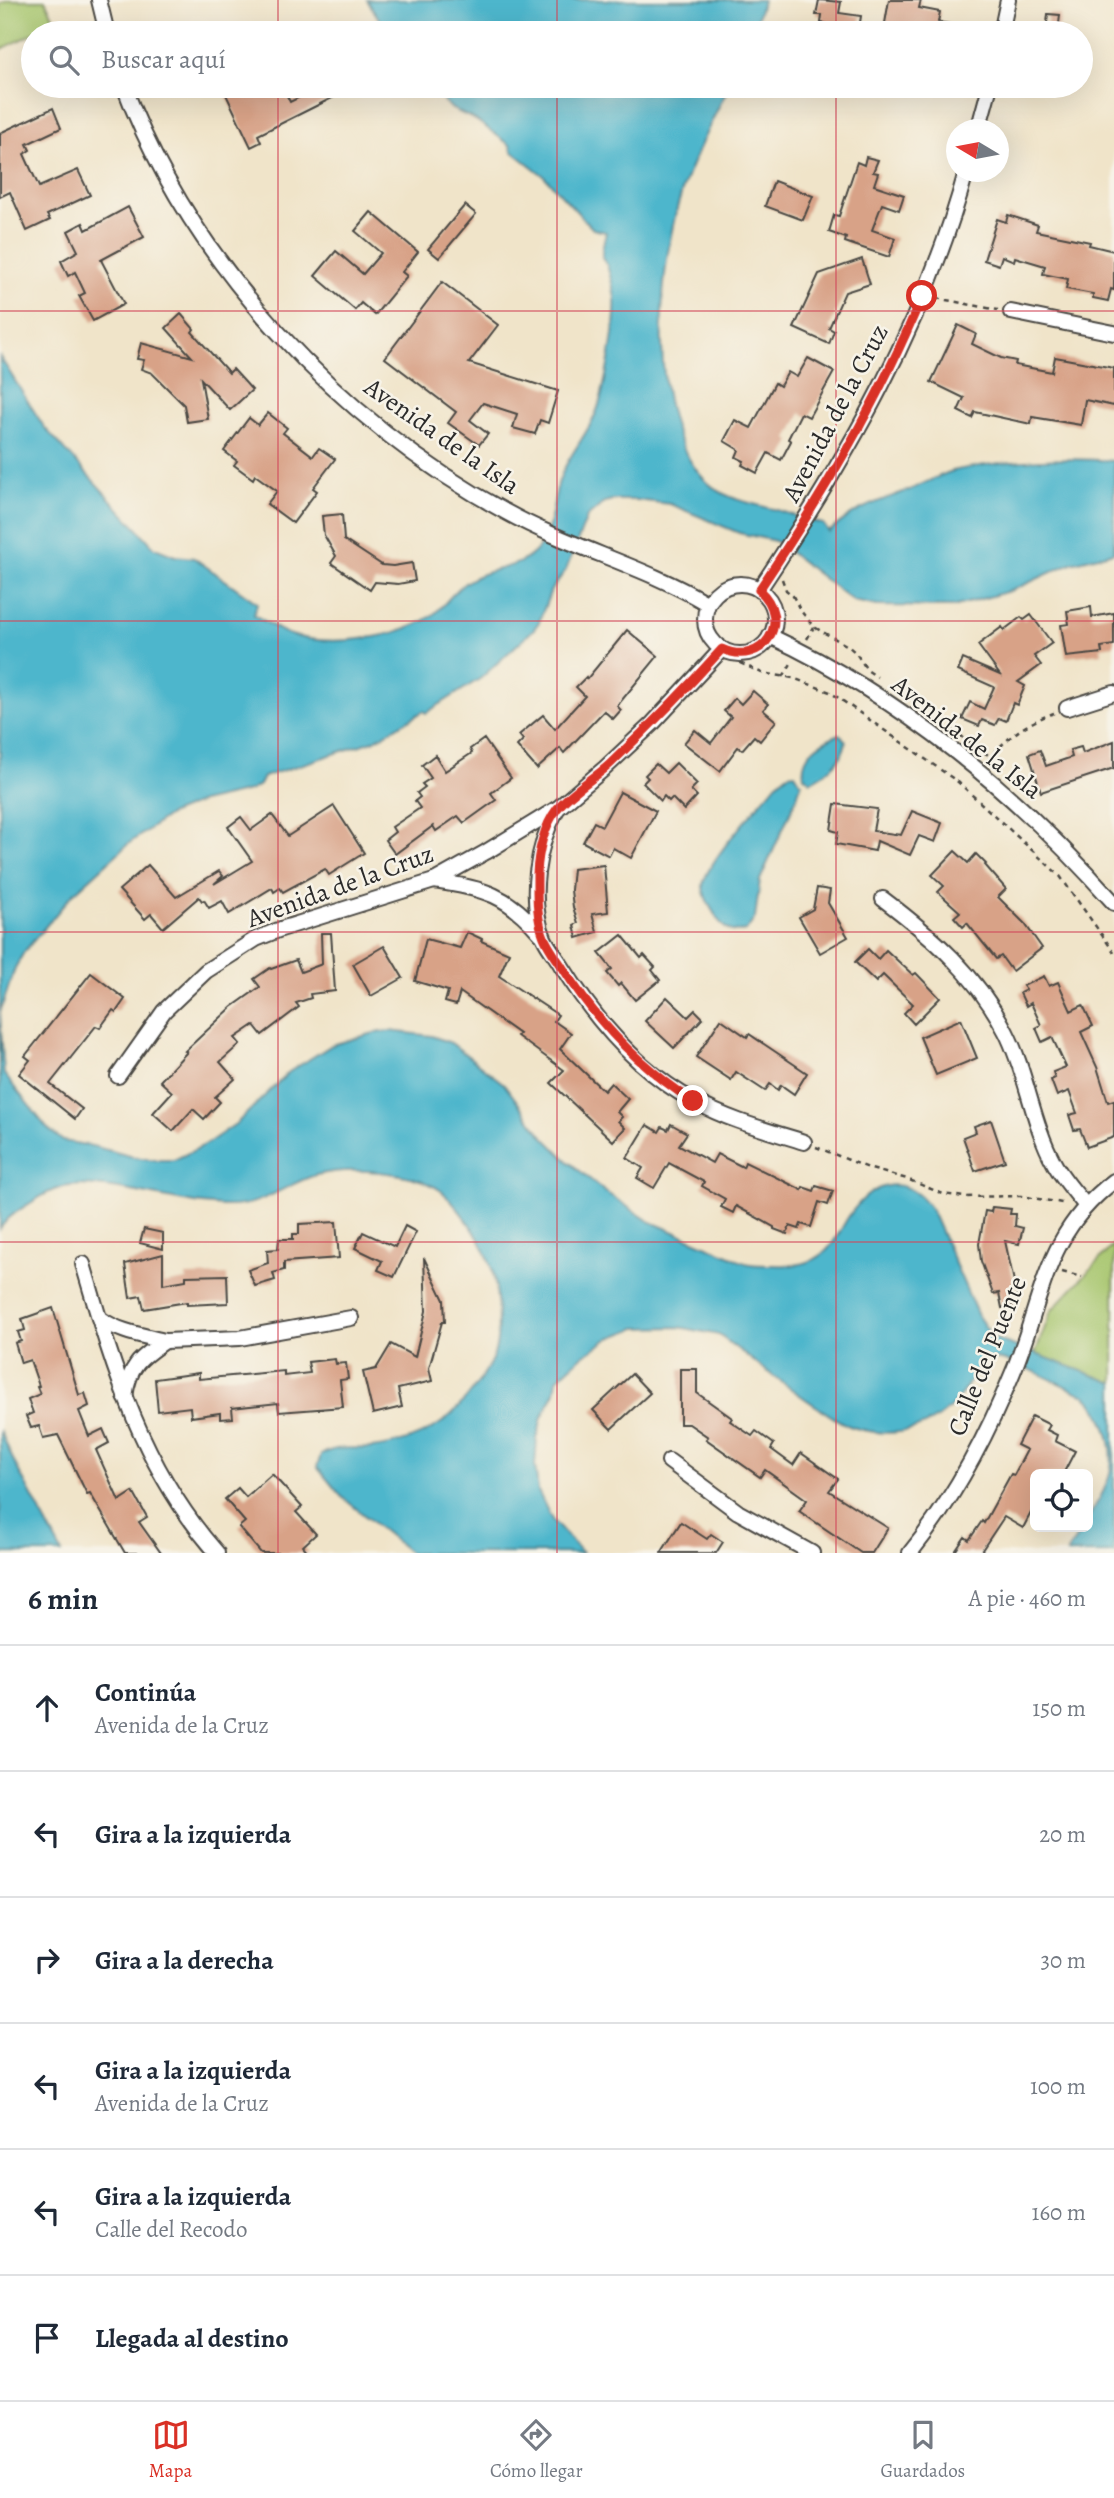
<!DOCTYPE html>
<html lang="es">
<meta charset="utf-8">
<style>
body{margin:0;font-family:Alegreya,serif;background:#f6f6f7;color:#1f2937}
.controls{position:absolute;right:21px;bottom:21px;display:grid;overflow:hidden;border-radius:10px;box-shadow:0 7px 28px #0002}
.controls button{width:63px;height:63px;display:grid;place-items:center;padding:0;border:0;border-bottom:2px solid #e0e1e3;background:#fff;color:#1f2937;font:35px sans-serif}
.compass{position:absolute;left:946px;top:119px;width:63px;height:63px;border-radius:50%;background:#fff;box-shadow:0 7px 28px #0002;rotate:280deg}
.stop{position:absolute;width:21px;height:21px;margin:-16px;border:5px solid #d93025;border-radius:50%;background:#fff}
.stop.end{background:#d93025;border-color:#fff;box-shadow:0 2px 7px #0008}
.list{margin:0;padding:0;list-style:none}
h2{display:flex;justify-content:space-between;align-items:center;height:91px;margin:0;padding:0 28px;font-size:30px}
h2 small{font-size:23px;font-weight:400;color:#747a83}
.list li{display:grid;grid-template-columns:46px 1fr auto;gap:21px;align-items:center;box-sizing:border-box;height:126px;padding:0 28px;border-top:2px solid #e0e1e3}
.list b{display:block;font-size:26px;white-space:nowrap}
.list p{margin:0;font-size:23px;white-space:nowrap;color:#747a83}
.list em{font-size:23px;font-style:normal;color:#747a83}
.icon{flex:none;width:38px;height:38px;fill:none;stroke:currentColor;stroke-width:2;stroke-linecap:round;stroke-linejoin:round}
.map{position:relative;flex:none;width:1114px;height:1553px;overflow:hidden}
.search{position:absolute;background:#fff;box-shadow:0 7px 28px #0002;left:21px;right:21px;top:21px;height:77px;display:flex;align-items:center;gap:18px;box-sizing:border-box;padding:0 24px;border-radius:38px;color:#747a83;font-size:26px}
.sheet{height:847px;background:#fff}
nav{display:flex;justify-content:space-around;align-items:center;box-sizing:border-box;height:98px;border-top:2px solid #e0e1e3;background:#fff;font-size:19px;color:#747a83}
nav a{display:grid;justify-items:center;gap:4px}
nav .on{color:#d93025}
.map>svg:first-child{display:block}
</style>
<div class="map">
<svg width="1114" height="1553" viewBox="0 0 1114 1553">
<rect width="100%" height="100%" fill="#f7f3e8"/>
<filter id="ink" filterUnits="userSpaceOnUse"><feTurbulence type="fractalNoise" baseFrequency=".0143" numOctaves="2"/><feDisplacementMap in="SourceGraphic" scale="14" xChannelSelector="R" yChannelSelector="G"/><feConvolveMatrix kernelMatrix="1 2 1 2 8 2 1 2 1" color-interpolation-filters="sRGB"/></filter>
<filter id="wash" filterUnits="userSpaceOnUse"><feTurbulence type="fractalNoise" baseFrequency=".00686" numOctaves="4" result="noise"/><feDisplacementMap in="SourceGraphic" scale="28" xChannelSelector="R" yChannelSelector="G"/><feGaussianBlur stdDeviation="1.57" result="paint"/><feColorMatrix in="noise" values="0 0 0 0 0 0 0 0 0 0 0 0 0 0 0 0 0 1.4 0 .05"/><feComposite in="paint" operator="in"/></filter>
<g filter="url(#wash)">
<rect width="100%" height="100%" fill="#f0e4c9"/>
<!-- green -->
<g fill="#a7c66e" stroke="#69784c" stroke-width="2">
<path d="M8 0H45L56 22 0 50V4Z"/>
<path d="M1114 1244V1383L1035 1354 1051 1311Z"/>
</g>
<!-- water -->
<g fill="#4eb6cc" stroke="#3c707c" stroke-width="2">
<path d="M367 0H763L752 33H388Z"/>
<path d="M429 86H729C713 119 695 153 683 188 658 264 644 417 705 480 724 500 752 503 777 510 792 515 807 520 823 524L829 532C857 507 875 503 909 490 924 484 937 476 953 471 998 460 1068 457 1114 461V552L1071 563 1013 590 953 607 877 606 853 601 775 541 739 533 670 504 636 500H612L605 502 587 517 566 570 551 590 539 622 533 630 481 678 426 713 424 711 373 741 263 777 259 785 249 791 201 802 169 815 128 844 72 895 24 952 15 968 0 1012 4 1074 47 1128 63 1141 92 1146 134 1157 157 1160H174L205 1145 237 1123 289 1072 332 1045 374 1033 390 1031 432 1036 451 1043 504 1084 542 1135 568 1161 604 1191 649 1221 733 1257C746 1266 759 1265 774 1265 793 1266 811 1265 825 1252 836 1242 841 1228 849 1216 873 1181 905 1172 931 1209L978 1316 993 1338 1114 1383V1553H1067L1083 1527H1088V1518C1097 1503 1109 1485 1111 1467 1114 1444 1104 1411 1086 1396 1062 1386 1012 1356 987 1359 970 1376 963 1399 943 1414 916 1434 884 1437 852 1427 840 1423 829 1414 819 1408 784 1385 752 1360 719 1335L679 1327 636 1328 610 1338 581 1357 557 1379 555 1392 542 1417 537 1439 535 1465 538 1491 552 1520 582 1553H410L341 1496 317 1467 321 1455C338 1444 353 1450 372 1448 397 1445 425 1436 445 1420 463 1405 491 1370 496 1347 499 1332 498 1314 497 1299 495 1263 480 1236 458 1209 452 1203 447 1195 440 1190 412 1170 348 1167 316 1175 288 1183 262 1206 232 1206 192 1206 152 1193 112 1188 95 1186 77 1183 60 1188 49 1191 41 1196 32 1202 19 1210 8 1216 0 1229V357L44 427 155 548 175 556 194 558 257 603 254 615C266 621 278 631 291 635 330 647 396 639 430 617 444 608 453 590 468 581 489 567 515 571 535 552 551 536 552 508 557 488 564 460 585 439 596 413 605 391 617 322 615 298 613 286 610 274 606 263 605 261 602 255 602 253 602 247 605 238 606 232L593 229 544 176 512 151 510 145 476 120 452 109Z"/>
<path d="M839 734 846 741C843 761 828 772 811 781L804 776C800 753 821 742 839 734Z"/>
<path d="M795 773 801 783 797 797 760 880 755 918 746 931C731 934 723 929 716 916 711 909 703 895 703 886 704 865 760 804 776 784L788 774Z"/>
<path d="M0 1430 14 1462 62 1553H0Z"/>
</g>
<g id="blocks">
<!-- building -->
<g fill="#d8a287">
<path d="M819 0 841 2 839 13 861 16 859 29 821 23 822 15H816Z"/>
<path d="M889 0H921L919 8 940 12 938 22 968 27V33H887V30L884 29Z"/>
<path d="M1048 14 1060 15 1058 33H1046Z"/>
<path d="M222 86H282L290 102 322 86H356L258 135 261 142 251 147Z"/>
<path d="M53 108 61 128 27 144 30 150 24 154 39 187 78 170 90 195 47 215 50 220 27 231 10 192 0 197V133Z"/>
<path d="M866 157 878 160 873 172 878 173 874 185 904 195 899 210 882 204 872 230 895 238 889 257 845 242 846 238 829 232 834 215 839 216 857 162 864 165Z"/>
<path d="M774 181 813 196 803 220 765 206Z"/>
<path d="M465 205 476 214 439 258 428 249Z"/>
<path d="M128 207 144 237 101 260 124 304 93 321 79 296 85 293 75 272 68 276 61 261 78 251 68 231 83 223 86 230Z"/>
<path d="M371 212 418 252 402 272 407 276 375 315 361 303 355 310 315 276 336 251 363 274 381 253 355 231Z"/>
<path d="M1008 215 1038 225 1036 231 1090 242 1089 245 1114 251V290L1111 289 1108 301 1093 298V294L1066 289 1068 279 1043 274 1045 266 1015 257 1014 261 1002 256 999 265 984 260 997 219 1006 222Z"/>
<path d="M862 259 870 284 845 292 829 328 834 331 829 344 794 328 819 274Z"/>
<path d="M442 282 498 325 469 363 558 391 548 423 540 420 535 434 513 428 517 414 483 403 470 420 488 434 479 445 448 423 456 412 385 358Z"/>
<path d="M181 314 194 329 192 332 229 373 233 369 252 390 230 410 201 379 208 419 187 422 184 405 152 373 141 369 144 360 137 359 141 343 192 357 166 328Z"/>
<path d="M958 325 976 334 972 344 1001 358 1016 361 1015 365 1052 372 1055 357 1114 368V406L1085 400 1081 425 1032 417 1031 424 975 412 972 418 958 411 964 398 931 382Z"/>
<path d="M808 358 834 372 809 417 801 413 788 439 791 441 781 460 768 453 757 473 742 465 744 461 736 457 739 450 724 441 735 420 751 428 775 383 780 386 788 372 797 377Z"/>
<path d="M268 413 287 428 283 433 313 456 319 448 335 459 313 488 317 491 293 523 267 504 277 491 255 475 253 479 234 465 237 461 224 451 249 418 258 425Z"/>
<path d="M342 514 344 540 382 565 393 566 412 563 415 581 398 584 375 582 370 590 331 563 336 556 324 535 322 516Z"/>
<path d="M1091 607 1092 617 1114 613V645L1101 647 1102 653 1066 657 1061 625 1069 624 1067 611Z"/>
<path d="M1031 615 1052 643 1034 656 1041 665 1018 682 1025 686 1017 705 1013 703 1006 721 999 718 995 725 982 720 979 726 962 719 970 702 984 709 994 687 958 671 963 659 1000 675 978 645 1002 627 1004 630 1021 617 1024 620Z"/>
<path d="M627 630 658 656 617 706 621 710 613 719 604 711 564 753 560 748 537 769 517 746 523 740 519 735 543 715 555 729 585 696 576 687 586 677 587 679Z"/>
<path d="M753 691 768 704 763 710 776 721 760 741 754 736 742 750 738 747 720 771 684 743 695 730 711 743 731 717 724 711 735 698 741 704Z"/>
<path d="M484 739 511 778 491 793 496 800 464 823 458 816 436 831 433 826 395 854 385 840 395 832 392 827 420 808 415 801 420 797 417 793 425 787 422 784 431 778 422 765 435 755 445 771 472 753 470 749Z"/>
<path d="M1114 741V768L1041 792 1029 754 1040 750 1046 766 1072 757 1070 750 1081 747 1083 753Z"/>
<path d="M676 763 697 784 691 790 697 796 684 810 672 798 669 801 664 796 661 801 643 783 648 778 645 775 656 764 666 773Z"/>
<path d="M620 792 656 811 631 858 613 848 609 856 583 842 594 822 602 826Z"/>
<path d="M835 804 877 809 873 831 901 835 912 811 942 823 935 842 919 836 910 855 877 841 875 851 836 844 838 832 831 830Z"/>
<path d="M334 806 364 853 329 875 325 869 283 892 280 888 274 892 272 888 229 914 222 901 209 908 204 900 202 901 199 897 163 928 151 914 145 919 119 890 148 865 176 897 219 871 223 876 214 884 252 861 228 827 241 817 251 830 272 815 288 836Z"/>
<path d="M955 851 968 863 976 854 986 864 985 865 1006 889 998 897 1025 924 1042 948 1012 971 1001 956 996 959 967 923 963 927 954 917 960 912 938 892 944 886 932 875Z"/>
<path d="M604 865 608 912 592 914 597 932 577 938 574 925 578 923 573 907 571 890 573 869Z"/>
<path d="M817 888 830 890 828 903 848 937 820 953 799 917 813 909Z"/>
<path d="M467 932 482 939 481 941 509 953 499 976 558 1015 554 1021 571 1033 560 1049 604 1091 611 1083 628 1099 617 1112 622 1117 618 1121 625 1128 613 1141 551 1083 564 1070 517 1036 519 1034 460 992 456 1005 445 1002 448 991 415 981 426 939 460 948Z"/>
<path d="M321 933H331L335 991 310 994 311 998 296 1003 299 1007 262 1035 254 1025 235 1038 240 1044 220 1062 235 1079 215 1097 220 1102 204 1119 193 1109 173 1131 153 1113 172 1092 160 1081 187 1052 185 1051 232 1007 260 987 254 979 270 968 271 969 296 960 301 972 322 964Z"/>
<path d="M622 935 641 958 644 955 655 967 652 970 660 980 635 1000 621 983 618 986 607 973 612 969 599 953Z"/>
<path d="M384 946 403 978 371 996 353 964Z"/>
<path d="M868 949 878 959 886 950 913 975 916 973 940 998 914 1024 904 1013 913 1004 883 975 876 982 855 962Z"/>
<path d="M91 973 125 999 116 1012 113 1010 100 1028 96 1026 50 1084 82 1109 75 1119 19 1074 30 1060 25 1056Z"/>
<path d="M1044 976 1049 986 1058 982 1071 1011 1083 1005 1093 1026 1081 1032 1097 1067 1108 1102 1114 1100V1137L1087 1147 1080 1129 1074 1130 1069 1115 1077 1113 1069 1091 1057 1096 1051 1080 1055 1078 1053 1072 1066 1067 1052 1037 1042 1042 1036 1028 1041 1025 1031 1003 1026 1006 1020 993 1026 990 1023 986Z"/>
<path d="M667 997 688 1017 695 1010 703 1018 674 1048 645 1021Z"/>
<path d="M721 1019 747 1037 749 1034 807 1073 794 1094 781 1085 778 1090 770 1084 765 1091 736 1072 731 1080 696 1057Z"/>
<path d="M961 1019 977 1058 936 1075 920 1037Z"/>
<path d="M991 1120 1005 1161 975 1171 963 1137 976 1132 974 1126Z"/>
<path d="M671 1124 687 1133 679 1145 712 1163 717 1154 743 1167 745 1162 802 1190 803 1187 814 1191 816 1186 833 1191 828 1205 819 1202 811 1227 801 1224 799 1229 790 1226 787 1234 774 1229V1227L736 1206 733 1213 721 1207 725 1199 702 1186 704 1182 669 1163 654 1188 637 1178 643 1168 627 1158 647 1125 659 1132 662 1127 668 1130Z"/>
<path d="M992 1207 1011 1209 1010 1214H1016L1015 1226 1023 1228 1019 1244 1005 1241 1019 1304 1002 1308 999 1293 993 1294 981 1261 979 1244 985 1211 991 1212Z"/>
<path d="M336 1222 339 1258 284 1262V1270L273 1273 275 1280 255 1286 248 1270 268 1263 267 1250 278 1249 279 1239H293V1234H299V1224Z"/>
<path d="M405 1226 416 1232 394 1277 378 1270 382 1261 355 1248 363 1232 395 1247Z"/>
<path d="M144 1229 163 1233V1249L140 1243Z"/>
<path d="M163 1254V1284L186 1280V1276L227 1275 228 1303 187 1305V1302L144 1309 141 1296 130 1298 125 1264Z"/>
<path d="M424 1258 444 1300 445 1322H442L429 1368 432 1381 398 1389 402 1407 373 1414 363 1372 376 1369 391 1344 415 1357 426 1311Z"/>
<path d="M53 1308 79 1395 85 1393 89 1406 79 1411 89 1436 103 1429 109 1443 96 1450 119 1501 133 1492 147 1517 139 1522 161 1553H125L90 1493 87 1494 58 1435 43 1438 39 1426 31 1428 26 1416 33 1413 28 1399 40 1394 37 1387 39 1386 30 1360 21 1363 15 1343 21 1341 18 1332 25 1330 22 1319Z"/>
<path d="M335 1359 336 1364 346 1363 348 1379 340 1380 343 1407 279 1412 278 1403 232 1408 233 1418 220 1419V1413L191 1417 190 1407 158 1411 155 1379 199 1373V1379L284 1371V1376L310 1373 308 1362Z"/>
<path d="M680 1369H697V1393L732 1418 730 1421 752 1436 756 1431 774 1444 771 1449 793 1465 801 1453 838 1479 829 1491 888 1528 872 1553H861L799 1511 807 1500 765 1470 760 1477 706 1439 708 1437 689 1424H680Z"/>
<path d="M632 1374 650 1393 611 1429 593 1410Z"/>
<path d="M1032 1416 1050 1425 1047 1430 1057 1435 1055 1441 1075 1451 1063 1474H1035V1505L1023 1528 1004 1517 980 1553H954L965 1537 969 1540 982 1521 984 1523 1011 1474 1014 1475 1027 1450 1017 1445Z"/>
<path d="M272 1474 302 1507 296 1512 316 1534 303 1546 309 1553H261L239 1527 245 1522 225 1499 238 1488 246 1497Z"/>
<path d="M681 1522 707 1539 711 1534 723 1542 716 1553H661Z"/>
</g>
</g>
</g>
<g filter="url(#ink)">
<use href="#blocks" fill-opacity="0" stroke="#494743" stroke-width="2"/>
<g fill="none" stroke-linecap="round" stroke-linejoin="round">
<!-- minor casing -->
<g stroke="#494743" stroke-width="18">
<g id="minor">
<path d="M99 0 107 33"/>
<path d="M1001 33 1008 0"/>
<path d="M124 86C191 264 340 422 506 512 571 548 645 566 708 604"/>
<path d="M978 130 990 86"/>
<path d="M1011 312 1114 333"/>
<circle cx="740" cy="619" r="35"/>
<path d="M759 590C846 460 925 323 966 172"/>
<path d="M770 636C901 697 1019 795 1114 903"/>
<path d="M1067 708 1114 693"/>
<path d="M557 809C537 845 528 899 544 938 548 947 556 956 561 965 594 1018 638 1071 694 1101 728 1120 766 1130 804 1142"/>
<path d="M434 881C484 888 508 895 541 934"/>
<path d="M883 899C932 936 977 975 1006 1032 1027 1073 1032 1123 1054 1163 1062 1178 1075 1192 1086 1206"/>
<path d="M118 1076 164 1011 206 971 256 939 281 929 434 881 486 852 558 808 605 768 653 723 722 649"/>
<path d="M83 1264C114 1370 142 1468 217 1553"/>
<path d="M99 1318C119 1332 141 1335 165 1341 140 1358 129 1366 125 1397"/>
<path d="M165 1341 240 1338 351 1318"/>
<path d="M669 1461 738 1512 812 1553"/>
<path d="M910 1553C953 1500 987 1436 1013 1372 1044 1297 1044 1234 1114 1181"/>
</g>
</g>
<!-- path -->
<g stroke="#494743" stroke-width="2.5" stroke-dasharray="5 5" stroke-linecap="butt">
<path d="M936 298 998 310"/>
<path d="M782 579 786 590 793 596 800 610 814 627 848 646 856 653 867 670 877 677"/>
<path d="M807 639 814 627"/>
<path d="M731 659 762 673 793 678 830 692 958 782 1060 876 1114 952"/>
<path d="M783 677 792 662"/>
<path d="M951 729 991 757"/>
<path d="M987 762C1005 738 1026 723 1054 713"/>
<path d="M816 1147 871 1169 907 1179 943 1194 964 1197 1021 1196 1062 1203 1065 1200"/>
<path d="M1062 1272 1082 1277"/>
</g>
<!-- minor -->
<use href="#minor" stroke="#fff" stroke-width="14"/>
</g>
</g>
<g fill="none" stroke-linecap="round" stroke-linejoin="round" filter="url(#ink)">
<!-- route -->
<path stroke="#d93025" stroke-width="9" d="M693 1101C638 1066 595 1020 561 965 555 956 548 947 544 937 536 917 537 895 537 874 538 852 544 826 557 809 571 791 594 779 610 764 649 727 686 689 722 649 764 668 793 620 759 590 822 496 879 401 922 296"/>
</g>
<!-- grid -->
<path fill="none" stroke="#d1495b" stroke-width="2" stroke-opacity="0.55" d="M278 0V33M557 0V33M836 0V33M278 86V1553M557 86V1553M836 86V1553M0 311H1114M0 621H1114M0 932H1114M0 1242H1114"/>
<g text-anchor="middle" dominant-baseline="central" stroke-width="5" stroke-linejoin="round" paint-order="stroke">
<!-- street labels -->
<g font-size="26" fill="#2b2b2b" stroke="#f7f3e8">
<text transform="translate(835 413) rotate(-62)">Avenida de la Cruz</text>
<text transform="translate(442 436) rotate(35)">Avenida de la Isla</text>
<text transform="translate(967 737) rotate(38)">Avenida de la Isla</text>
<text transform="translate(340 886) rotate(-20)">Avenida de la Cruz</text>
<text transform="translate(987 1356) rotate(-68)">Calle del Puente</text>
</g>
</g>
</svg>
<div class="controls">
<button><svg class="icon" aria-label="locate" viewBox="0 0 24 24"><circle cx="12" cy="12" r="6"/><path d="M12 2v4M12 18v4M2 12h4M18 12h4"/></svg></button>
</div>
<svg class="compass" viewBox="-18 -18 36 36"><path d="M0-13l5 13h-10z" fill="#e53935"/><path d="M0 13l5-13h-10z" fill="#747a83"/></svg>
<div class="stop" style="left:922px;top:296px"></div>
<div class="stop end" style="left:693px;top:1101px"></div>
<div class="search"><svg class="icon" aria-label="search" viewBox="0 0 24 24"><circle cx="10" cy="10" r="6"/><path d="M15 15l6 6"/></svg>Buscar aquí</div>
</div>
<section class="sheet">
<h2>6 min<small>A pie · 460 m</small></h2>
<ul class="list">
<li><svg class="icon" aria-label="ahead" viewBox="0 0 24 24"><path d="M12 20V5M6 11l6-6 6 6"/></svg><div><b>Continúa</b><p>Avenida de la Cruz</p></div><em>150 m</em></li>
<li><svg class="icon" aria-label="left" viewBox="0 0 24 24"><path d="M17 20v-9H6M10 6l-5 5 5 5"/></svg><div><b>Gira a la izquierda</b></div><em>20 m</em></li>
<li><svg class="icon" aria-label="right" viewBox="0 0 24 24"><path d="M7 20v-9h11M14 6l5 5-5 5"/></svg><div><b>Gira a la derecha</b></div><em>30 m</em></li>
<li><svg class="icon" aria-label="left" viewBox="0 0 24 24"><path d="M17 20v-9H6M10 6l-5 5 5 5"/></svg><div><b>Gira a la izquierda</b><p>Avenida de la Cruz</p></div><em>100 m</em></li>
<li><svg class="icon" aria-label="left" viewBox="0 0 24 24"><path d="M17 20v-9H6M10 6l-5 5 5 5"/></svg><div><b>Gira a la izquierda</b><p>Calle del Recodo</p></div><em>160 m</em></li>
<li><svg class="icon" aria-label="arrive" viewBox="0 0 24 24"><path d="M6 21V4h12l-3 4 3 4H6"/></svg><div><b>Llegada al destino</b></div></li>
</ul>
</section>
<nav>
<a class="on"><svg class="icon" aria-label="map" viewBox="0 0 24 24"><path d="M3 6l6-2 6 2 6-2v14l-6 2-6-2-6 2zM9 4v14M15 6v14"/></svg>Mapa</a>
<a><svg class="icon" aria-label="directions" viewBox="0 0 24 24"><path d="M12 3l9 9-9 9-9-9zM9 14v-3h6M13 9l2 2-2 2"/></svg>Cómo llegar</a>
<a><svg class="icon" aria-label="saved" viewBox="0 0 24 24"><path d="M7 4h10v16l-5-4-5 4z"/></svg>Guardados</a>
</nav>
